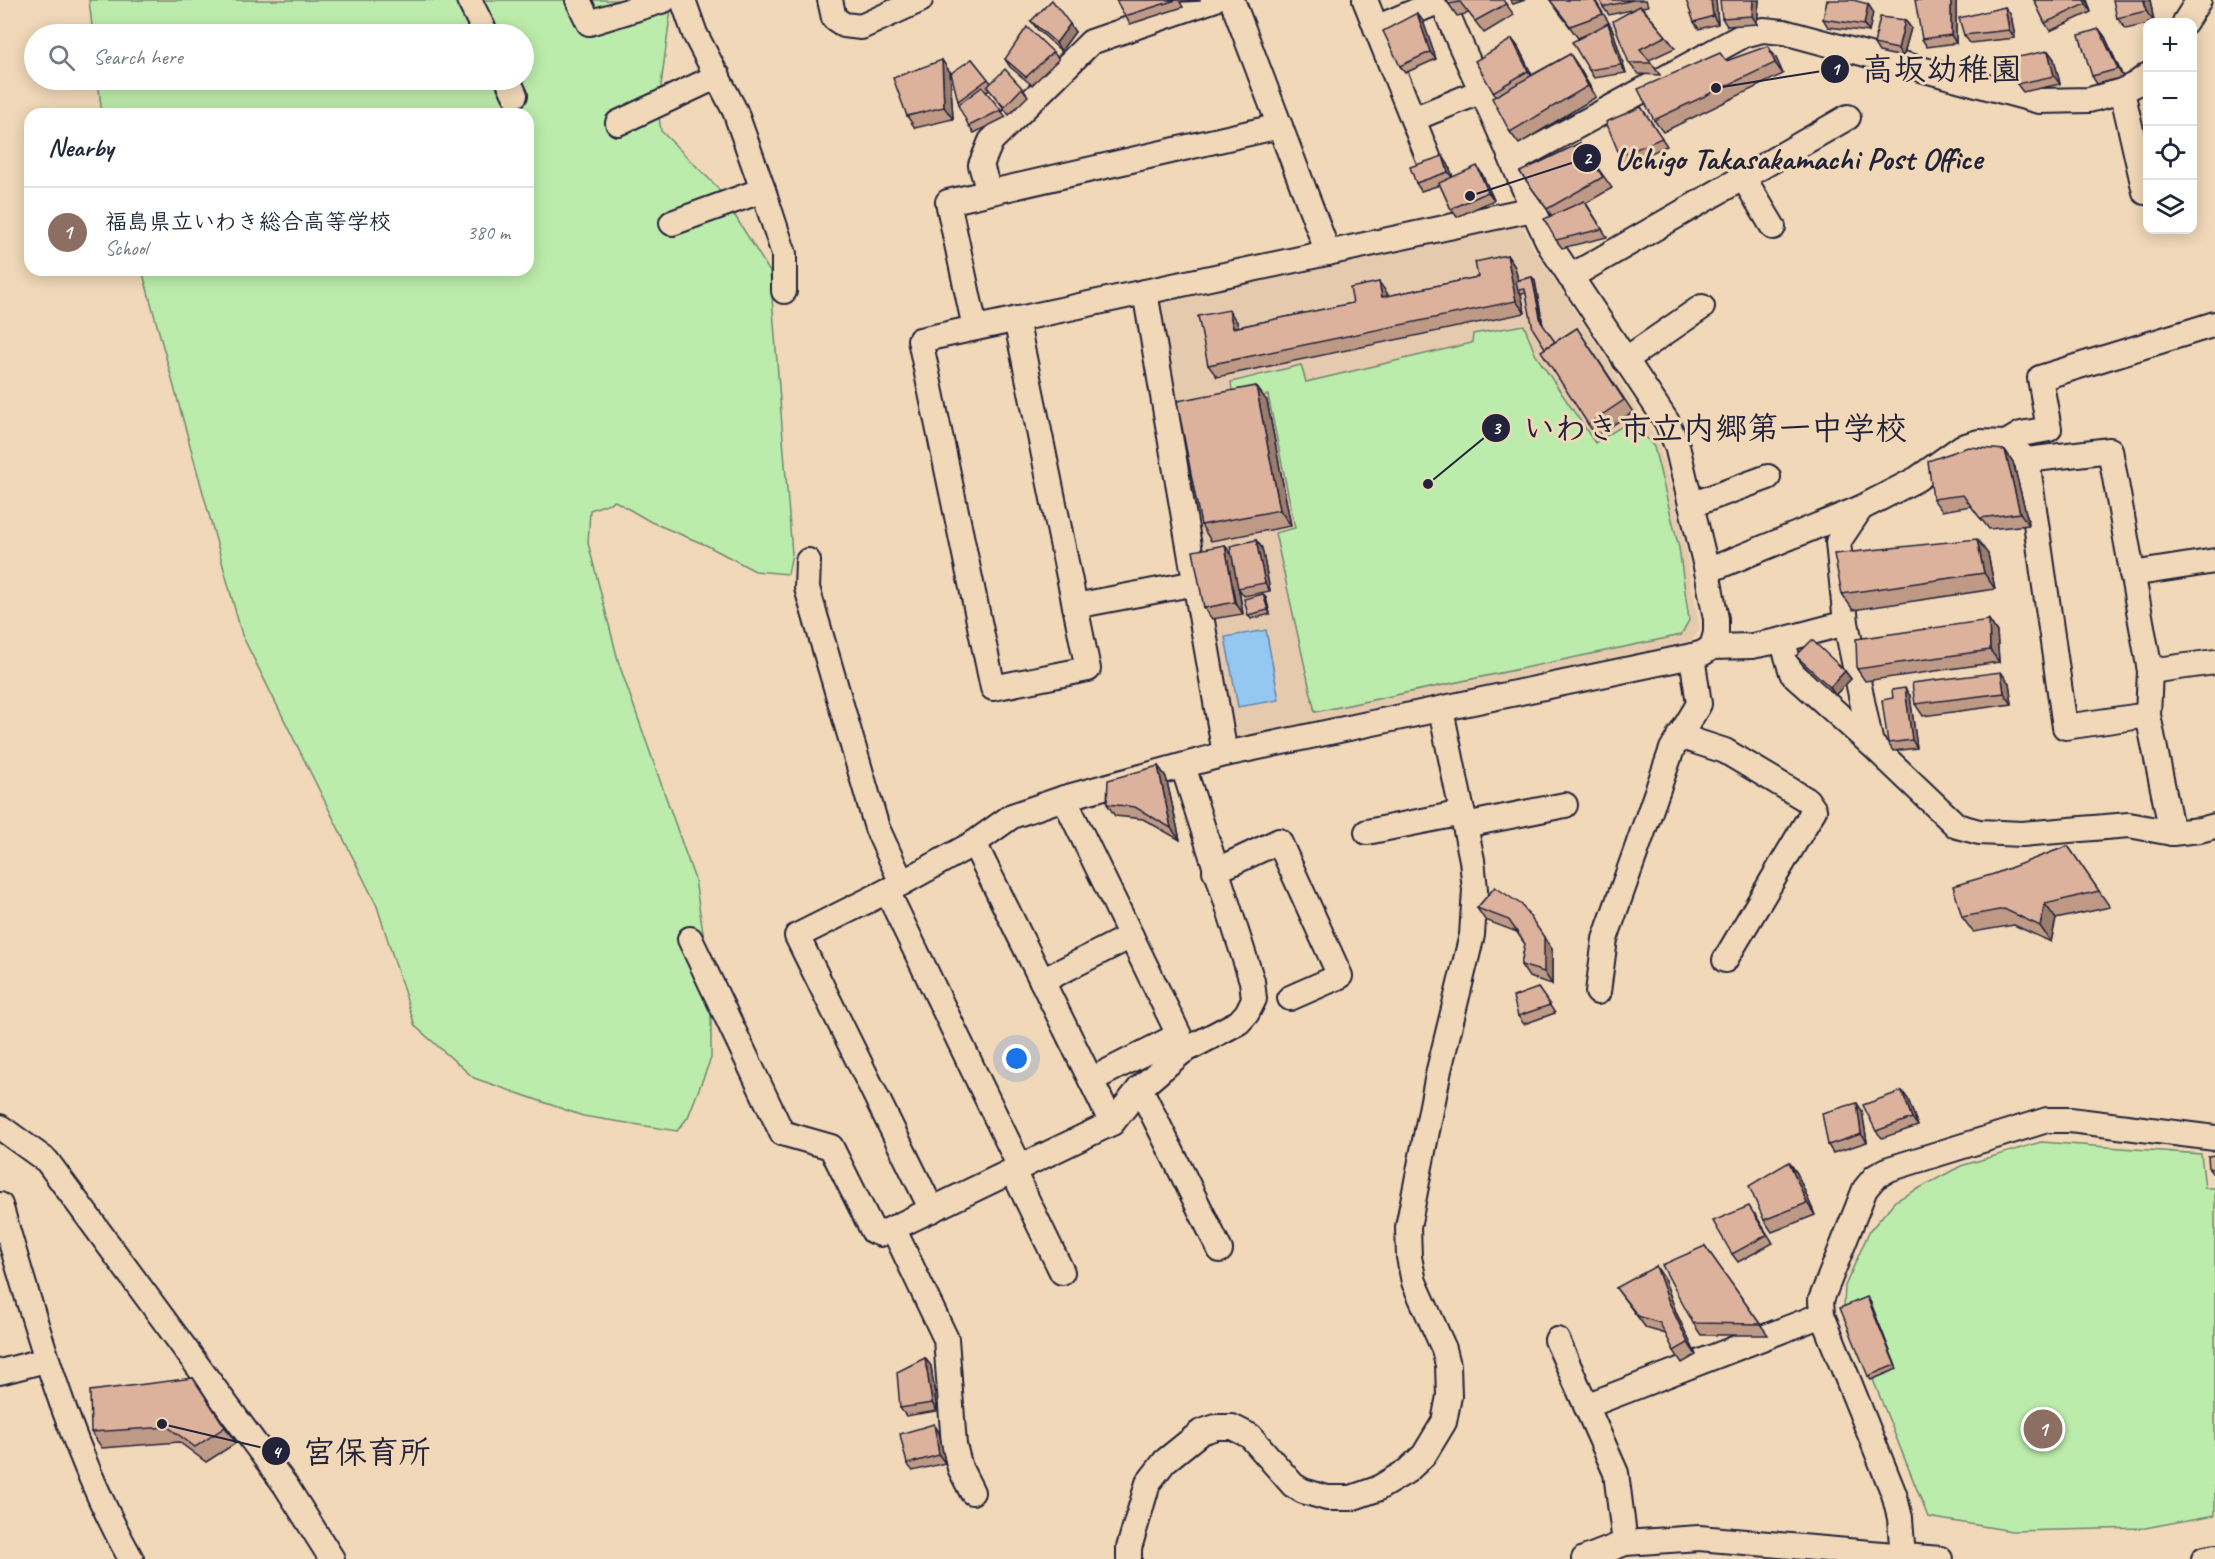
<!DOCTYPE html>
<meta charset="utf-8">
<style>
body{margin:0;font-family:Caveat,"Klee One",sans-serif;background:#f6f6f7;color:#1f2937}
.controls{position:absolute;right:18px;top:18px;display:grid;overflow:hidden;border-radius:12px;box-shadow:0 3px 15px #0003}
.controls button{width:54px;height:54px;display:grid;place-items:center;padding:0;border:0;border-bottom:2px solid #e0e1e3;background:#fff;color:#1f2937;font:30px sans-serif}
.you{position:absolute;left:1017px;top:1059px;width:21px;height:21px;margin:-15px;border:4px solid #fff;border-radius:50%;background:#1a73e8;box-shadow:0 0 0 9px #1a73e833}
.badge{display:grid;place-items:center;width:39px;height:39px;border-radius:50%;background:#c8321e;color:#fff;font-size:20px;font-weight:700}
.pin{position:absolute;translate:-50% -50%;border:3px solid #fff;box-shadow:0 2px 6px #0006}
.list{margin:0;padding:0;list-style:none}
h2{display:flex;justify-content:space-between;align-items:center;height:78px;margin:0;padding:0 24px;font-size:26px}
h2 small{font-size:20px;font-weight:400;color:#747a83}
.list li{display:grid;grid-template-columns:39px 1fr auto;gap:18px;align-items:center;box-sizing:border-box;height:90px;padding:0 24px;border-top:2px solid #e0e1e3}
.list b{display:block;font-size:22px;white-space:nowrap}
.list p{margin:0;font-size:20px;white-space:nowrap;color:#747a83}
.list em{font-size:20px;font-style:normal;color:#747a83}
.icon{flex:none;width:33px;height:33px;fill:none;stroke:currentColor;stroke-width:2;stroke-linecap:round;stroke-linejoin:round}
.map{position:relative;flex:none;width:2215px;height:1559px;overflow:hidden}
.search{position:absolute;background:#fff;box-shadow:0 3px 15px #0003;left:24px;top:24px;width:510px;height:66px;display:flex;align-items:center;gap:15px;box-sizing:border-box;padding:0 21px;border-radius:33px;color:#747a83;font-size:22px}
.panel{position:absolute;background:#fff;box-shadow:0 3px 15px #0003;left:24px;top:108px;width:510px;height:168px;border-radius:18px}
.map>svg:first-child{display:block}
</style>
<div class="map">
<svg width="2215" height="1559" viewBox="0 0 2215 1559">
<rect width="100%" height="100%" fill="#f0d8b8"/>
<filter id="ink" filterUnits="userSpaceOnUse"><feTurbulence type="fractalNoise" baseFrequency=".0167" numOctaves="2"/><feDisplacementMap in="SourceGraphic" scale="12" xChannelSelector="R" yChannelSelector="G"/><feConvolveMatrix kernelMatrix="1 2 1 2 8 2 1 2 1" color-interpolation-filters="sRGB"/></filter>
<g filter="url(#ink)">
<!-- built -->
<path fill="#e6caae" d="M1522 224 1533 248 1601 350 1659 444 1681 524 1700 629 1689 644 1505 684 1230 740 1156 308 1170 295Z"/>
<!-- green -->
<g fill="#bcecab" stroke="#6f8773" stroke-width="1.5">
<path d="M89 0H672L658 109 661 131 717 187 770 272 792 554 788 574 755 571 706 545 651 522 615 501 590 510 588 543 619 664 695 880 711 986V1058L688 1117 677 1131 583 1116 474 1078 415 1026 377 906 242 635 142 270H528V114H102L98 80H524V34H93Z"/>
<path d="M1524 325 1535 354 1595 443 1632 420 1654 447 1679 548 1689 620 1681 635 1315 712 1275 533 1295 528 1268 395 1233 400 1231 382 1301 365 1306 382 1472 343 1473 334Z"/>
<path d="M2041 1142 2201 1154 2205 1188H2215V1515L2145 1528 2012 1531 1928 1517 1844 1307 1845 1286 1869 1232 1895 1201 1961 1166Z"/>
</g>
<!-- water -->
<path fill="#94c7f1" stroke="#6685a8" stroke-width="1.5" d="M1266 630 1279 700 1238 707 1225 637Z"/>
<g fill="none" stroke-linecap="round" stroke-linejoin="round">
<!-- minor casing -->
<g stroke="#22223b" stroke-width="28">
<g id="minor">
<path d="M469 0 486 34"/>
<path d="M578 0 589 23 664 0"/>
<path d="M683 0 695 34 735 111 763 190"/>
<path d="M830 0 834 18 844 25 861 27 920 0"/>
<path d="M1232 0 1328 253"/>
<path d="M1365 0 1430 162"/>
<path d="M1442 0C1459 46 1482 89 1501 134 1518 172 1532 210 1551 247L1667 422 1677 446 1707 571 1716 619V633L1712 647"/>
<path d="M2185 22 2199 0"/>
<path d="M1376 28 1442 0"/>
<path d="M508 80 515 95"/>
<path d="M2122 91 2145 192"/>
<path d="M1413 119 1482 91"/>
<path d="M618 123 718 76"/>
<path d="M1513 161 1744 35 1763 30 1784 32 2039 101 2089 100 2122 91 2136 84 2148 75"/>
<path d="M1743 177 1773 227"/>
<path d="M989 192 981 165 991 141 1091 42 1213 0"/>
<path d="M672 223 763 190 784 254V291"/>
<path d="M1570 277 1848 117"/>
<path d="M1145 292 1225 754"/>
<path d="M1016 319 1088 669 993 688 920 340 1533 209"/>
<path d="M975 328 948 202 1280 126"/>
<path d="M1625 360 1702 307"/>
<path d="M2006 443 2021 434 2049 429 2040 378 2215 324"/>
<path d="M2027 460 2110 450 2150 671 2148 715 2172 833"/>
<path d="M1691 505 1768 477"/>
<path d="M1861 508 1838 542 1846 623 1871 744"/>
<path d="M808 561 807 588 877 828 902 883 887 891 1020 1167"/>
<path d="M1707 571 1861 508 1917 479 1962 447 1979 442 2006 443 2027 460 2065 727 2148 715"/>
<path d="M2132 574 2215 561"/>
<path d="M1075 606 1196 583"/>
<path d="M1778 641 1846 623"/>
<path d="M2150 671 2215 662"/>
<path d="M1679 736 1725 751 1807 800 1814 810 1725 960"/>
<path d="M1183 766 1252 981 1254 999 1247 1013 1239 1022 1182 1052 1140 1088 1220 1250"/>
<path d="M1064 798 1179 1035 1091 1080"/>
<path d="M1465 825 1565 805"/>
<path d="M1367 832 1463 813"/>
<path d="M974 843 1112 1123"/>
<path d="M1215 871 1279 841 1340 976 1290 998"/>
<path d="M902 883 974 843 1012 816 1064 798 1225 754 1692 656 1703 653 1712 647 1752 646 1778 641 1784 646 1792 673 1871 744 1957 826 1979 832 2022 834 2129 825 2172 833 2200 830 2215 826"/>
<path d="M887 891 797 936 932 1210"/>
<path d="M690 939 782 1133 831 1147 873 1231 881 1234 1112 1123 1140 1088"/>
<path d="M1042 981 1131 936"/>
<path d="M1598 992 1605 939 1672 749 1699 704 1692 656"/>
<path d="M0 1127 47 1161 286 1486 332 1559"/>
<path d="M1013 1171 1062 1272"/>
<path d="M0 1205C36 1325 69 1448 131 1559"/>
<path d="M893 1228 946 1339 954 1445 960 1468 972 1492"/>
<path d="M1557 1340 1616 1473 1625 1543"/>
<path d="M0 1372 46 1360"/>
<path d="M1586 1406 1822 1315"/>
<path d="M1129 1559V1548L1148 1483 1165 1461 1201 1432 1216 1427H1232L1250 1436 1293 1485 1303 1491 1327 1498H1351L1377 1489 1407 1471 1424 1455 1444 1422 1449 1396 1448 1365 1444 1349 1414 1282 1409 1257 1408 1227 1439 1070 1472 935 1475 890 1472 860 1441 710"/>
<path d="M1584 1559 1625 1543 1699 1538 1940 1559"/>
<path d="M1903 1559 1900 1518 1894 1494 1822 1315 1821 1300 1865 1189 1875 1177 1889 1169 2047 1120H2070L2215 1138"/>
<path d="M2204 1559 2215 1557"/>
</g>
</g>
<!-- minor -->
<use href="#minor" stroke="#f0d8b8" stroke-width="24"/>
</g>
<!-- wall -->
<g fill="#be9986" stroke="#22223b" stroke-width="1.5">
<path d="M1116 0H1200V1L1180 2 1183 7 1130 24Z"/>
<path d="M1446 0 1506 4 1514 15 1484 33 1469 13 1457 16Z"/>
<path d="M1510 0H1525L1513 4Z"/>
<path d="M1550 0H1595L1611 26H1610L1613 31 1626 73 1594 78 1589 70 1585 35 1578 38Z"/>
<path d="M1600 0H1646L1648 6 1642 7 1666 36 1675 48 1649 60 1660 75 1638 74 1629 63 1635 9 1609 15 1603 7Z"/>
<path d="M1716 0 1718 24 1699 29 1694 22Z"/>
<path d="M1759 0 1757 24 1727 26 1722 18Z"/>
<path d="M1956 0V43L1927 47 1922 39Z"/>
<path d="M2034 0H2087L2091 12 2050 31 2045 23Z"/>
<path d="M2150 0 2154 22H2148V24L2126 29 2117 18Z"/>
<path d="M1868 4 1873 12 1869 32 1828 27 1823 19Z"/>
<path d="M1417 13 1423 21 1436 59 1405 73 1400 66Z"/>
<path d="M2011 15 2015 38 1970 43 1964 35Z"/>
<path d="M1905 20 1911 28 1903 57 1879 52 1874 44Z"/>
<path d="M1031 21 1075 32 1061 51 1037 29Z"/>
<path d="M2099 29 2105 37 2123 77 2097 84 2092 76Z"/>
<path d="M1512 39 1518 47 1532 75 1570 54 1578 66 1596 97 1519 144 1510 132 1495 96 1493 92Z"/>
<path d="M2048 51 2054 59 2060 84 2023 92 2017 84Z"/>
<path d="M1053 52 1059 59 1032 85 1010 67 1005 59Z"/>
<path d="M1776 58 1783 74 1663 132 1654 120 1726 61Z"/>
<path d="M972 59 991 83 1022 88 1028 96 1009 115 990 90 986 92 1006 117 974 133 969 126 958 101Z"/>
<path d="M950 72 953 119 915 128 907 116Z"/>
<path d="M1641 107 1667 146 1626 164 1620 156Z"/>
<path d="M1580 143 1612 188 1586 203 1607 237 1562 248 1556 240 1552 216 1520 172Z"/>
<path d="M1448 164 1453 177 1482 174 1494 200 1457 217 1451 209 1440 185 1421 191 1416 183Z"/>
<path d="M1507 255 1515 267 1518 280 1532 277 1535 281 1543 326 1555 342 1577 328 1633 412 1596 436 1588 424 1545 348 1526 293 1521 294 1525 313 1217 377 1208 365 1237 322 1238 327 1353 303 1387 293 1388 296 1478 277Z"/>
<path d="M1267 401 1291 526 1211 541 1201 525Z"/>
<path d="M2005 450 2013 462 2029 525 1989 529 1971 506 1942 511 1933 499Z"/>
<path d="M1256 540 1262 548 1270 591 1244 596 1239 589 1243 614 1212 619 1204 608 1232 555Z"/>
<path d="M1988 554 1995 589 1853 610 1842 594Z"/>
<path d="M1266 598 1270 614 1251 619 1248 615Z"/>
<path d="M1989 620 1997 632 1999 662 1865 681 1857 669Z"/>
<path d="M1796 656 1845 671 1851 679 1835 695 1802 664Z"/>
<path d="M2009 683 2012 704 1923 716 1915 704Z"/>
<path d="M1910 696 1917 748 1893 751 1888 743Z"/>
<path d="M1158 766 1166 777 1180 840 1143 819 1115 816 1107 804Z"/>
<path d="M2068 846 2110 907 2056 919 2051 942 2014 925 1973 932 1962 917 1994 874Z"/>
<path d="M1495 887 1552 949V984L1529 977 1521 965 1525 944 1517 932 1485 920 1477 908Z"/>
<path d="M1538 988 1555 1013 1524 1024 1518 1016Z"/>
<path d="M1902 1091 1908 1099 1918 1126 1882 1138 1876 1131Z"/>
<path d="M1862 1111 1867 1142 1833 1153 1828 1145Z"/>
<path d="M2215 1155V1173H2212L2209 1169Z"/>
<path d="M1789 1162 1797 1173 1815 1215 1772 1232 1764 1220Z"/>
<path d="M1755 1214 1773 1243 1738 1262 1732 1254Z"/>
<path d="M1705 1246 1768 1335H1701L1693 1323Z"/>
<path d="M1664 1278 1676 1312 1696 1355 1682 1363 1674 1351 1666 1334 1646 1328 1616 1288Z"/>
<path d="M1870 1301 1897 1369 1871 1380 1868 1376Z"/>
<path d="M925 1358 931 1366 937 1411 906 1416 900 1408Z"/>
<path d="M193 1378 236 1443 206 1462 179 1442 102 1448 91 1432Z"/>
<path d="M939 1432 945 1463 913 1471 907 1464Z"/>
</g>
<!-- shaded-wall -->
<g fill="#9b7d6d" stroke="#22223b" stroke-width="1.5">
<path d="M1711 0H1716L1718 24 1713 16Z"/>
<path d="M1753 0H1759L1757 24 1752 16Z"/>
<path d="M1951 0H1956V43L1951 35Z"/>
<path d="M2084 0H2087L2091 12 2086 4Z"/>
<path d="M2144 0H2150L2154 22 2146 11Z"/>
<path d="M1868 4 1873 12 1869 32 1864 25Z"/>
<path d="M2005 7 2011 15 2015 38 2009 30Z"/>
<path d="M1417 13 1423 21 1436 59 1430 52Z"/>
<path d="M1905 20 1911 28 1903 57 1898 49Z"/>
<path d="M1608 23 1613 31 1626 73 1621 65Z"/>
<path d="M1070 24 1075 32 1061 51 1056 43Z"/>
<path d="M2099 29 2105 37 2123 77 2118 69Z"/>
<path d="M1512 39 1518 47 1534 79 1528 71Z"/>
<path d="M1768 46 1776 58 1783 74 1775 63Z"/>
<path d="M2048 51 2054 59 2060 84 2054 76Z"/>
<path d="M1570 54 1578 66 1596 97 1588 86Z"/>
<path d="M942 60 950 72 953 119 944 107Z"/>
<path d="M1443 156 1448 164 1454 180 1448 172Z"/>
<path d="M1477 166 1482 174 1494 200 1488 192Z"/>
<path d="M1507 255 1515 267 1520 290H1518L1521 294 1525 313 1516 301Z"/>
<path d="M1532 277 1535 281 1543 326 1541 322Z"/>
<path d="M1379 282 1387 293 1390 309 1382 297Z"/>
<path d="M1229 310 1237 322 1241 340 1233 328Z"/>
<path d="M1256 386 1267 401 1291 526 1280 510Z"/>
<path d="M2005 450 2013 462 2029 525 2020 513Z"/>
<path d="M1977 539 1988 554 1995 589 1984 573Z"/>
<path d="M1256 540 1262 548 1270 591 1265 583Z"/>
<path d="M1225 545 1233 557 1243 614 1235 602Z"/>
<path d="M1263 594 1266 598 1270 614 1268 610Z"/>
<path d="M1989 620 1997 632 1999 662 1990 650Z"/>
<path d="M1845 671 1851 679 1835 695 1830 687Z"/>
<path d="M2001 672 2009 683 2012 704 2004 693Z"/>
<path d="M1905 688 1910 696 1917 748 1912 740Z"/>
<path d="M1158 766 1166 777 1180 840 1171 828Z"/>
<path d="M2045 904 2056 919 2051 942 2040 926Z"/>
<path d="M1522 905 1552 949V984L1544 972Z"/>
<path d="M1902 1091 1908 1099 1918 1126 1912 1118Z"/>
<path d="M1857 1103 1862 1111 1867 1142 1861 1134Z"/>
<path d="M1789 1162 1797 1173 1815 1215 1807 1203Z"/>
<path d="M1656 1266 1664 1278 1676 1312 1696 1355 1688 1343 1668 1300Z"/>
<path d="M1867 1297 1870 1301 1897 1369 1895 1365Z"/>
<path d="M925 1358 931 1366 937 1411 932 1403Z"/>
<path d="M193 1378 204 1394 236 1443 225 1427Z"/>
<path d="M934 1424 939 1432 945 1463 939 1455Z"/>
</g>
<!-- building -->
<g fill="#ddb29c" stroke="#22223b" stroke-width="1.5">
<path d="M1052 0 1070 24 1056 43 1031 21Z"/>
<path d="M1116 0H1176L1125 16Z"/>
<path d="M1446 0H1503L1506 4 1475 21 1460 2 1449 4Z"/>
<path d="M1550 0H1594L1603 14 1570 26Z"/>
<path d="M1600 0H1633L1603 7Z"/>
<path d="M1686 0H1711L1713 16 1694 22Z"/>
<path d="M1720 0H1753L1752 16 1722 18Z"/>
<path d="M1827 0H1853L1868 4 1864 25 1823 19Z"/>
<path d="M1915 0H1951V35L1922 39Z"/>
<path d="M2034 0H2084L2086 4 2045 23Z"/>
<path d="M2113 0H2144L2146 11 2117 18Z"/>
<path d="M1640 6 1666 36 1640 49 1651 63H1629L1613 21Z"/>
<path d="M2005 7 2009 30 1964 35 1959 18Z"/>
<path d="M1417 13 1430 52 1400 66 1383 31Z"/>
<path d="M1880 17 1905 20 1898 49 1874 44Z"/>
<path d="M1608 23 1621 65 1589 70 1572 42Z"/>
<path d="M1027 27 1053 52 1026 77 1005 59Z"/>
<path d="M2099 29 2118 69 2092 76 2079 35Z"/>
<path d="M1512 39 1528 71 1493 92 1475 61Z"/>
<path d="M1768 46 1775 63 1654 120 1638 89 1720 53 1726 61Z"/>
<path d="M2048 51 2054 76 2017 84 2008 59Z"/>
<path d="M1570 54 1588 86 1510 132 1492 98Z"/>
<path d="M972 59 988 79 958 101 951 73Z"/>
<path d="M942 60 944 107 907 116 893 78Z"/>
<path d="M1005 69 1022 88 1004 107 987 87Z"/>
<path d="M982 87 1001 110 969 126 958 105Z"/>
<path d="M1641 107 1662 138 1620 156 1606 122Z"/>
<path d="M1580 143 1603 177 1547 209 1520 172Z"/>
<path d="M1443 156 1448 172 1416 183 1410 167Z"/>
<path d="M1477 166 1488 192 1451 209 1439 183Z"/>
<path d="M1584 201 1602 229 1556 240 1544 219Z"/>
<path d="M1507 255 1516 301 1208 365 1198 316 1229 310 1233 328 1353 303 1350 288 1379 282 1382 297 1478 277 1475 262Z"/>
<path d="M1532 277 1541 322 1555 342 1545 348 1533 329 1525 289 1518 290 1516 281Z"/>
<path d="M1577 328 1624 400 1588 424 1541 351Z"/>
<path d="M1256 386 1280 510 1201 525 1177 401Z"/>
<path d="M1968 447 2005 450 2020 513 1980 518 1963 495 1933 499 1928 461Z"/>
<path d="M1977 539 1984 573 1842 594 1834 554Z"/>
<path d="M1256 540 1265 583 1238 588 1230 546Z"/>
<path d="M1225 545 1235 602 1204 608 1193 551Z"/>
<path d="M1263 594 1268 610 1248 615 1244 599Z"/>
<path d="M1989 620 1990 650 1857 669 1856 639Z"/>
<path d="M1812 640 1845 671 1830 687 1796 656Z"/>
<path d="M2001 672 2004 693 1915 704 1912 683Z"/>
<path d="M1905 688 1912 740 1888 743 1882 700 1893 698 1892 690Z"/>
<path d="M1158 766 1171 828 1135 807 1107 804 1108 780Z"/>
<path d="M2068 846 2099 891 2045 904 2040 926 2004 909 1962 917 1953 886 1994 874Z"/>
<path d="M1495 887 1522 905 1544 937V972L1521 965 1525 944 1509 920 1477 908Z"/>
<path d="M1538 988 1550 1005 1518 1016 1513 997Z"/>
<path d="M1902 1091 1912 1118 1876 1131 1863 1105Z"/>
<path d="M1857 1103 1861 1134 1828 1145 1822 1113Z"/>
<path d="M2215 1155V1168L2209 1169 2208 1156Z"/>
<path d="M1789 1162 1807 1203 1764 1220 1749 1186Z"/>
<path d="M1749 1206 1767 1235 1732 1254 1713 1221Z"/>
<path d="M1705 1246 1760 1324 1693 1323 1662 1265Z"/>
<path d="M1656 1266 1668 1300 1688 1343 1674 1351 1660 1323 1638 1316 1616 1288Z"/>
<path d="M1867 1297 1895 1365 1868 1376 1840 1308Z"/>
<path d="M925 1358 932 1403 900 1408 897 1372Z"/>
<path d="M193 1378 225 1427 195 1447 168 1427 91 1432 90 1391Z"/>
<path d="M934 1424 939 1455 907 1464 900 1434Z"/>
</g>
</g>
<!-- callouts -->
<path fill="none" stroke="#22223b" stroke-width="2" d="M1716 88L1835 69M1470 196L1587 158M1428 484L1496 428M162 1424L276 1451"/>
<g fill="#22223b" stroke="#f0d8b8" stroke-width="2">
<circle cx="1716" cy="88" r="6"/>
<circle cx="1470" cy="196" r="6"/>
<circle cx="1428" cy="484" r="6"/>
<circle cx="162" cy="1424" r="6"/>
<circle cx="1835" cy="69" r="15"/>
<circle cx="1587" cy="158" r="15"/>
<circle cx="1496" cy="428" r="15"/>
<circle cx="276" cy="1451" r="15"/>
</g>
<g font-size="18" text-anchor="middle" font-weight="bold" fill="#fff">
<text x="1835" y="75">1</text>
<text x="1587" y="164">2</text>
<text x="1496" y="434">3</text>
<text x="276" y="1458">4</text>
</g>
<g font-size="32" text-anchor="middle" font-weight="bold" fill="#22223b" stroke="#f0d8b8" stroke-width="6" stroke-linejoin="round" paint-order="stroke">
<text x="1942" y="80">高坂幼稚園</text>
<text x="1798" y="169">Uchigo Takasakamachi Post Office</text>
<text x="1715" y="439">いわき市立内郷第一中学校</text>
<text x="367" y="1463">宮保育所</text>
</g>
</svg>
<div class="controls">
<button>+</button>
<button>−</button>
<button><svg class="icon" aria-label="locate" viewBox="0 0 24 24"><circle cx="12" cy="12" r="6"/><path d="M12 2v4M12 18v4M2 12h4M18 12h4"/></svg></button>
<button><svg class="icon" aria-label="layers" viewBox="0 0 24 24"><path d="M12 4l9 5-9 5-9-5zM3 14l9 5 9-5"/></svg></button>
</div>
<div class="you"></div>
<div class="pin badge" style="left:2043px;top:1429px;background:#8d6e63">1</div>
<div class="search"><svg class="icon" aria-label="search" viewBox="0 0 24 24"><circle cx="10" cy="10" r="6"/><path d="M15 15l6 6"/></svg>Search here</div>
<section class="panel">
<h2>Nearby<small></small></h2>
<ul class="list">
<li><span class="badge" style="background:#8d6e63">1</span><div><b>福島県立いわき総合高等学校</b><p>School</p></div><em>380 m</em></li>
</ul>
</section>
</div>
